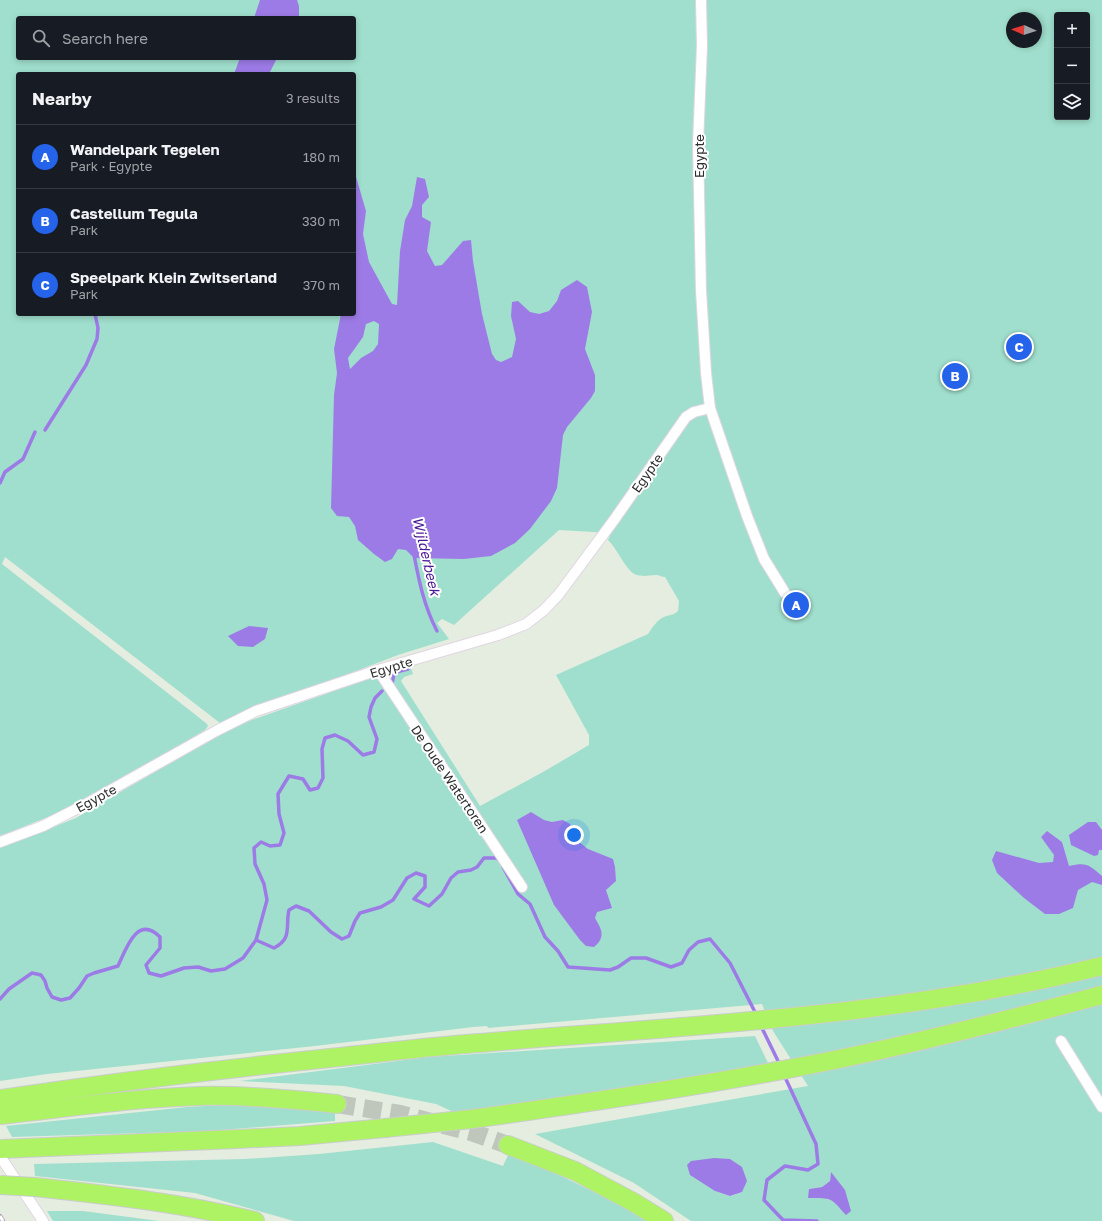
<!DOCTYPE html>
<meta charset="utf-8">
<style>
body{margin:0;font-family:"Golos Text",sans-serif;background:#20242c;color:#f1f3f6}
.controls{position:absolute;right:12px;top:12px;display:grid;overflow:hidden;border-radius:4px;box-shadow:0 2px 6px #0003}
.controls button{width:36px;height:36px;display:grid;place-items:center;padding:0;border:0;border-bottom:1px solid #363941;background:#171b24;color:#f1f3f6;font:20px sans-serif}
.compass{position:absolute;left:1006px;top:12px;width:36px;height:36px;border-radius:50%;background:#171b24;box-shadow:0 2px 6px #0003;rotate:273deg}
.you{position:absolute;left:574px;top:835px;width:14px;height:14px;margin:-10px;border:3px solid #fff;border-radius:50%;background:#1a73e8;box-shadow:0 0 0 6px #1a73e833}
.badge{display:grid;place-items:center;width:26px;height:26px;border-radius:50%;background:#2563eb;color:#fff;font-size:13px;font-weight:700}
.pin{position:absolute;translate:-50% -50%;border:2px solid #fff;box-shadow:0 1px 4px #0006}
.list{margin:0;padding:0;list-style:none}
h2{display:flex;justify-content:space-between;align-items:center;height:52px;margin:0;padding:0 16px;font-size:17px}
h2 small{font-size:13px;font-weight:400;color:#9ea1a6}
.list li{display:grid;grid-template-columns:26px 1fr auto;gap:12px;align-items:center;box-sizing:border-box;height:64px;padding:0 16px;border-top:1px solid #363941}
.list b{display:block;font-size:15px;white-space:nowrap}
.list p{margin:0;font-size:13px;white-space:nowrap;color:#9ea1a6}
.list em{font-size:13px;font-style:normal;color:#9ea1a6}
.icon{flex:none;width:22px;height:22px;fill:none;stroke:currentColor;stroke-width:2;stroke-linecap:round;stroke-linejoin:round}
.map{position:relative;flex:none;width:1102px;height:1221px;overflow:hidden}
.search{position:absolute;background:#171b24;box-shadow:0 2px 6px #0003;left:16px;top:16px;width:340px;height:44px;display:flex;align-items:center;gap:10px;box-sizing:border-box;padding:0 14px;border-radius:4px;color:#9ea1a6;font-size:15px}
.panel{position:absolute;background:#171b24;box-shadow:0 2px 6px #0003;left:16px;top:72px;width:340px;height:244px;border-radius:4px}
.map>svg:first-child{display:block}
</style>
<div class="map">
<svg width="1102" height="1221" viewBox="0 0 1102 1221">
<rect width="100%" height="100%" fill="#e4ede0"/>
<!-- green -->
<g fill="#a0dfcd" fill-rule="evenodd">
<path d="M0 0H1102V1221H691L634 1183 535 1134 808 1086 773 1031 762 1004 488 1028 487 1026 473 1027 315 1046 47 1074 0 1081V848L76 818 204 743 243 723 385 673 391 679C394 670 401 669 410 666L413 674 404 677 401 681 480 806 543 772 589 745V735L556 675 648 634C652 628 657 620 664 617 669 615 674 615 678 611L679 601 665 577C662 577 659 575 656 575 649 575 645 577 637 575 627 573 617 548 608 540L611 533 559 530 454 625 442 619 437 623 449 639 398 655 220 723 5 557 2 564 192 712 207 724 208 726 205 730 133 774 53 815 0 836ZM1057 15H1087V117H1057ZM18 18H354V58H18ZM1012 18H1036V42H1012ZM18 74H354V314H18ZM831 1173 846 1214 834 1202 809 1189 822 1187 830 1181ZM715 1191 742 1192 730 1196Z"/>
<path d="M755 1036 768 1063 663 1085 458 1114 436 1104 344 1086 240 1081 429 1057Z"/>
<path d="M241 1104 335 1109V1121L208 1131 12 1137 6 1126 187 1107Z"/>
<path d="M433 1142 503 1166 509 1153 559 1175 643 1216 650 1221H294L195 1193 35 1176 34 1164 245 1159 319 1154Z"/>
<path d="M47 1211H83L159 1221H53Z"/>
</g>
<!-- water -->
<g fill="#9d7be7" fill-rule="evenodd">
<path d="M260 0H297L299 6V18H254Z"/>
<path d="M240 58H277L269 74H234Z"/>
<path d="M354 170 366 211 363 234 369 262 392 304 397 305 400 251 405 220 412 206 417 177 425 179 429 197 422 205V217L431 222 427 251 435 266 442 265 463 241 471 240 473 261 482 314 492 354 496 360 501 362 512 357 516 339 511 316 512 302 518 301 530 312 539 314 549 311 557 301 561 290 577 280 587 287 592 312 585 349 595 375V391L591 398 567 427 563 435 557 488 551 501 530 529 515 543 491 556 464 559 414 558 406 550 398 549 392 559 385 562 374 554 358 540 355 526 349 517 337 516 331 508 334 395 337 373 334 349 341 314H354ZM374 321 379 324 378 344 373 351 361 358 350 369 348 358 363 337 366 324Z"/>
<path d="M249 626 268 628 265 639 253 647 238 646 228 636Z"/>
<path d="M531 812 544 820 552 822 563 820 570 824 579 842 588 849 613 859 615 867 616 881 606 890 612 908 597 912 595 918C602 930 606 937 594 947L586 946 580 940 554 905 517 820Z"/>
<path d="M1088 822H1096L1102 830V850H1099L1098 855 1094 856 1071 845 1069 835Z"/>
<path d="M1047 831 1062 842 1069 866C1087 862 1089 865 1102 876V885L1092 882 1078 890 1073 908 1059 914H1045L1024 898 997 873 992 860 996 851 1039 863 1053 862 1054 855 1041 837Z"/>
<path d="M714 1158 730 1159 742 1167 747 1181 742 1192 730 1196 715 1191 690 1175 687 1165 691 1161Z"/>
<path d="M831 1172 845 1190 851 1211 846 1215C830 1197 832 1198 808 1198L809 1189 822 1187 830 1181Z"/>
</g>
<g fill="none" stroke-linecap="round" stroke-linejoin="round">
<!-- stream -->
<g stroke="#9d7be7" stroke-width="3.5">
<path d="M45 430 86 365 97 339 98 328 95 314"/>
<path d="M0 483 5 472 23 459 35 432"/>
<path d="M414 555C419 581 424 606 437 631"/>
<path d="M392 684 394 674 400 671 408 669"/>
<path d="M503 867 518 894 530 904 545 937 558 951 568 967 610 970 618 967 631 958H646L671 967 682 963 689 950 698 942 710 939 730 963 756 1014"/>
<path d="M256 940 274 948C293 938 285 927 289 910L296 906 309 911 331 932 342 939 349 936 355 921 360 913 381 907 393 900 407 878 416 873 425 876V887L414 899 429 906 442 894 451 878 458 872 471 870 477 867 484 858H497L499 860"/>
<path d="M0 999 9 989 32 973 41 975 45 981 47 988 52 997 61 1000 70 998 79 988 87 976 94 973 118 966C126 949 137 914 160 937V948L146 965 149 973 161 976 184 968 198 967 211 971 225 969 243 958 256 940 267 900 264 884 255 864 254 848 261 842 270 846 280 845 284 833 279 814 278 794 289 776 303 779 310 790 318 788 323 778 322 749 325 738 335 735 348 741 363 755 374 752 377 739 369 717 371 707 375 698 382 691"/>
<path d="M761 1026 780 1065"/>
<path d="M784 1075 816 1144 818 1164 808 1170 785 1166 767 1180 764 1200 783 1220 817 1221"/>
</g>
<!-- highway-tunnel -->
<path stroke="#bfc6bc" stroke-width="18" stroke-dasharray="18 9" stroke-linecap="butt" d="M337 1104 400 1114 471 1132 508 1145"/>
<!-- street casing -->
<g stroke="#e1d5e3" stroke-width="12">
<g id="street">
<path d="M701 0 702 46 698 144 701 290 706 373 710 408 747 516 764 559 785 593"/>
<path d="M378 670 522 887"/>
<path d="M0 842 43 826 86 804 216 731 256 711 378 670 498 635 526 624 544 610 559 594 614 520 686 417 694 412 710 408"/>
<path d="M1061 1041 1102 1107"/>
<path d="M0 1156 43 1221"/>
</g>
</g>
<!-- highway casing -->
<g stroke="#ccc" stroke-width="20">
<g id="highway">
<path d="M0 1099C107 1083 214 1070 321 1059 369 1054 417 1048 466 1044 680 1026 892 1018 1102 966"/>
<path d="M0 1115C66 1108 133 1098 200 1096 246 1095 291 1099 337 1104"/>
<path d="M472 1119C595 1102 717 1084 839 1059 927 1041 1015 1018 1102 995"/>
<path d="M508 1145 575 1171 633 1202 664 1221"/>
<path d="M0 1149 237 1139 300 1136 385 1128"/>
<path d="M35 1187C108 1195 182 1203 255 1221"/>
</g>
</g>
<!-- street -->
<use href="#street" stroke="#fff" stroke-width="10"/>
<!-- highway -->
<use href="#highway" stroke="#adf364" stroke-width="18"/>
<!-- rail casing -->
<g stroke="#b3a2b5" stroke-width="4.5">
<path id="rail" d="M0 1216 3 1221"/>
</g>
<!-- rail -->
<use href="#rail" stroke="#fff" stroke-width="3" stroke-dasharray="9" stroke-linecap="butt"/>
<!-- highway-bridge casing -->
<g stroke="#ccc" stroke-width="20" stroke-linecap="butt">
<g id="highway-bridge">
<path d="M385 1128 472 1119"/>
<path d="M0 1185 35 1187"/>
</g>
</g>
<!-- highway-bridge -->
<use href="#highway-bridge" stroke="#adf364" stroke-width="18"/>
</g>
<g text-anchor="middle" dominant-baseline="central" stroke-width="4" stroke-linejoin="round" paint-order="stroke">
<!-- street labels -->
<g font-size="13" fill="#2c2c2c" stroke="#fff">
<text transform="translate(699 156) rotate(-90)">Egypte</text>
<text transform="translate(647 473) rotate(-55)">Egypte</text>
<text transform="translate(391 667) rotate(-17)">Egypte</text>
<text transform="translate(450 779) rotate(56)">De Oude Watertoren</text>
<text transform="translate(96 798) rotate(-28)">Egypte</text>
</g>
<!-- water labels -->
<g font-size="14" font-style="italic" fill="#491795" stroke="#fff">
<text transform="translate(427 556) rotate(77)">Wijlderbeek</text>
</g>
</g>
</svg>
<div class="controls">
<button>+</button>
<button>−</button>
<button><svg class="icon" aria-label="layers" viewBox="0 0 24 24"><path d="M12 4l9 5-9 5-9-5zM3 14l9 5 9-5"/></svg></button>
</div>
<svg class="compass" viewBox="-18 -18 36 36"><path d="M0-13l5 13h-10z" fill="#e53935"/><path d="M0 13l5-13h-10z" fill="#9ea1a6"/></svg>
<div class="you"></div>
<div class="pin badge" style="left:796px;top:605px">A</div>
<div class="pin badge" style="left:955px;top:376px">B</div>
<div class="pin badge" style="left:1019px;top:347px">C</div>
<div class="search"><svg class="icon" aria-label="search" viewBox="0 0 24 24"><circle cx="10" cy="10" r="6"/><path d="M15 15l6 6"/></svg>Search here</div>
<section class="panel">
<h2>Nearby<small>3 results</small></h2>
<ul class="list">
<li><span class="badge">A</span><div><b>Wandelpark Tegelen</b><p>Park · Egypte</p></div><em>180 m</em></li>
<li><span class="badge">B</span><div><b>Castellum Tegula</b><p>Park</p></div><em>330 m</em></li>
<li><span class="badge">C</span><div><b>Speelpark Klein Zwitserland</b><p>Park</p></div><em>370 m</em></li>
</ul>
</section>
</div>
